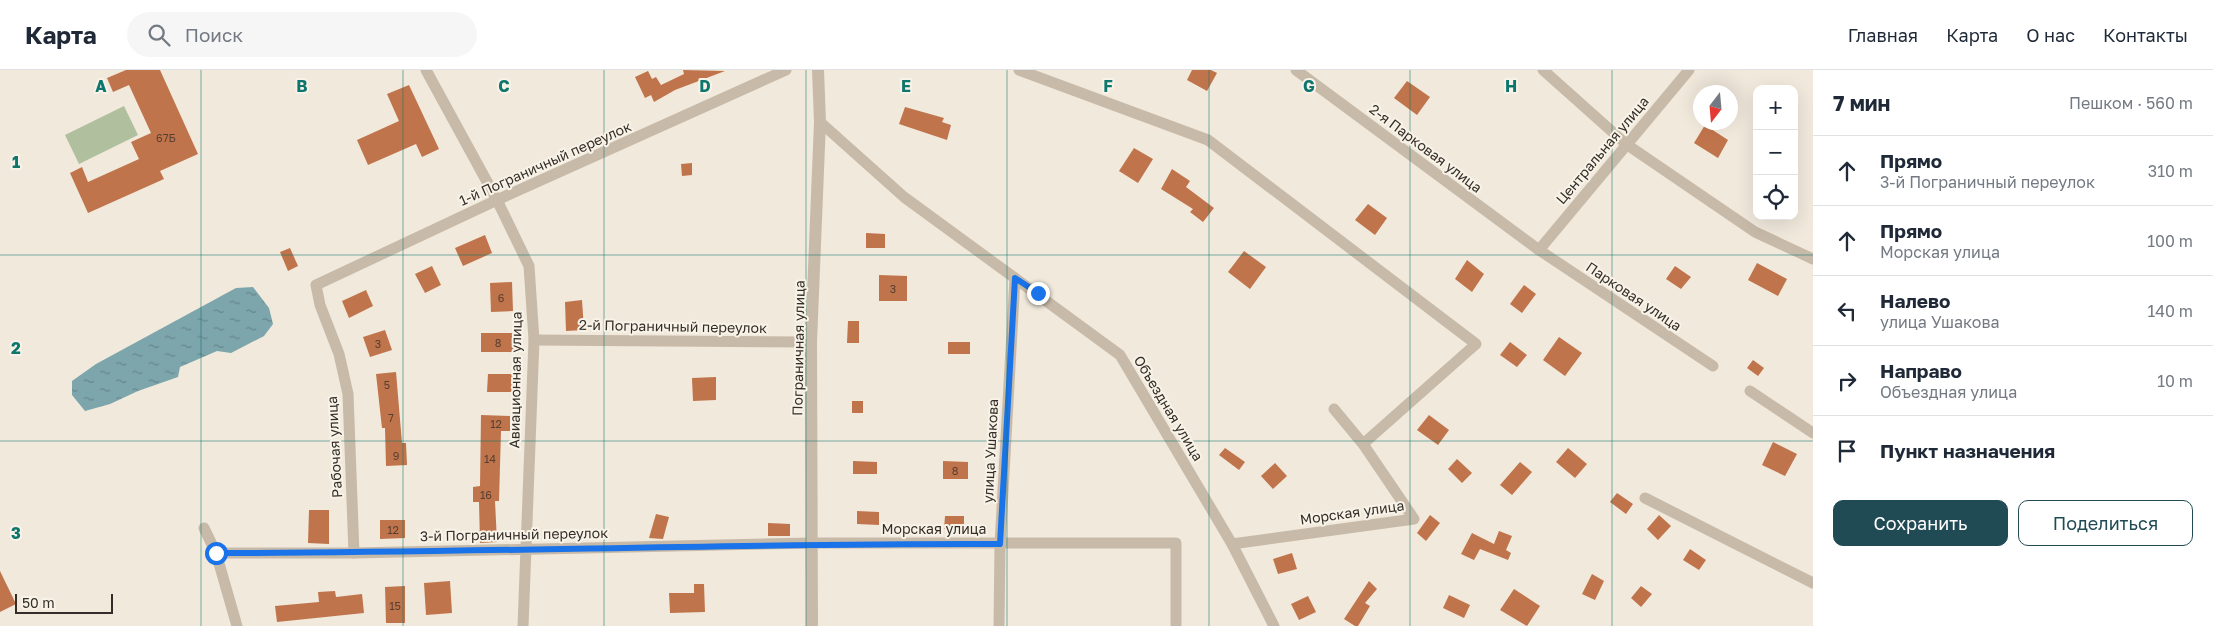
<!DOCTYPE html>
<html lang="ru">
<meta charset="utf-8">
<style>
body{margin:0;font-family:"Golos Text",sans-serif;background:#f6f6f7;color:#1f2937}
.controls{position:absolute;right:15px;top:15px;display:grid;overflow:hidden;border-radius:10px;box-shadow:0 5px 20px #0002}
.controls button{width:45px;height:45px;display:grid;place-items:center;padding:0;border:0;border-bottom:1px solid #e0e1e3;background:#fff;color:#1f2937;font:25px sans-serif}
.compass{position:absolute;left:1693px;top:15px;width:45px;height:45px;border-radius:50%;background:#fff;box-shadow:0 5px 20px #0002;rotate:196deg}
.scale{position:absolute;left:15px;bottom:12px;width:98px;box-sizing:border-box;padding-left:5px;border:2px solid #352e28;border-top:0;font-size:14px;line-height:18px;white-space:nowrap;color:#352e28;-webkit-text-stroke:4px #f8f3e8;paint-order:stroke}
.stop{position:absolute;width:15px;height:15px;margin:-11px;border:4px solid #1a73e8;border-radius:50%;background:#fff}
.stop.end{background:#1a73e8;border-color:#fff;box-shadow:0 1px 5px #0008}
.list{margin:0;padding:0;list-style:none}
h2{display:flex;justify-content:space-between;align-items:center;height:65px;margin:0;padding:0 20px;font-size:21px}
h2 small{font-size:16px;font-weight:400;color:#747a83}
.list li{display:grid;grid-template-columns:32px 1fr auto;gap:15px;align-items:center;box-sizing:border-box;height:70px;padding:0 20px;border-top:1px solid #e0e1e3}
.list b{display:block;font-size:19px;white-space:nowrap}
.list p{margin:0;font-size:16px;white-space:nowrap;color:#747a83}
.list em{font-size:16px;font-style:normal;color:#747a83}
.actions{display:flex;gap:10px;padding:15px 20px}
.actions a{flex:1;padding:11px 0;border:1px solid #204b55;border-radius:10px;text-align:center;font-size:18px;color:#204b55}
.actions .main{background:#204b55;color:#fff}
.icon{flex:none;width:28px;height:28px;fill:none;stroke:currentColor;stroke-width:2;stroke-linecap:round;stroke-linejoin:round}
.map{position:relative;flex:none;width:1813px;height:556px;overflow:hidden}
header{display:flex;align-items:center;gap:30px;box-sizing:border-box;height:70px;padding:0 25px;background:#fff;border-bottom:1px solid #e0e1e3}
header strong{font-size:24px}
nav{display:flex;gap:28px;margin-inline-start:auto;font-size:18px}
.search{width:350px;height:45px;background:#f6f6f7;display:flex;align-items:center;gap:12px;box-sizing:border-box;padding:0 18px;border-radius:28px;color:#747a83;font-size:19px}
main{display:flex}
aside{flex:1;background:#fff}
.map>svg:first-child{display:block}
</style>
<header>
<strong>Карта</strong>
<div class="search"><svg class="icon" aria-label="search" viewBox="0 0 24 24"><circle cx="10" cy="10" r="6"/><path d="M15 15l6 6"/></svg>Поиск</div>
<nav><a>Главная</a><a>Карта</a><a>О нас</a><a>Контакты</a></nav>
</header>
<main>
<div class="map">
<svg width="1813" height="556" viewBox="0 0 1813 556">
<defs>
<pattern id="water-ripples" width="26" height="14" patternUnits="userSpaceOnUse" patternTransform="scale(1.25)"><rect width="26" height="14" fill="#7ca5ac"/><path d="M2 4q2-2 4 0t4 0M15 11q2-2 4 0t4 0" fill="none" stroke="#66878c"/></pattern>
</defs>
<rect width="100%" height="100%" fill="#f1e9dc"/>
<!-- pitch -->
<path fill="#b0bf9d" d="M124 36 138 65 79 94 65 65Z"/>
<!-- water -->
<path fill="url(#water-ripples)" d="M253 217 269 238 273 254 264 266 231 283 217 281 180 297 178 307 138 321 110 334 85 341 72 325V311L96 294 236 218Z"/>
<!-- building -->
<g fill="#c0744b">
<path d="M126 0H160L198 84 160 101 164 109 88 143 70 103 82 97 88 112 139 89 131 72 151 63 129 15 113 22 107 8Z"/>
<path d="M683 0 725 1 675 20 654 32 651 25 645 28 635 7 648 1 652 9 656 7 661 15 684 4Z"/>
<path d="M1192 0H1211L1217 3 1207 21 1187 10Z"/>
<path d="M1407 11 1430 27 1417 45 1394 28Z"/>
<path d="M409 15 439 79 422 87 416 74 368 95 357 70 399 51 387 24Z"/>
<path d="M905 37 944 48 942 52 951 55 947 70 899 54Z"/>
<path d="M1705 55 1728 70 1718 88 1694 73Z"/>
<path d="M1134 78 1153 89 1138 113 1119 101Z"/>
<path d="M692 93V105L682 106 681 94Z"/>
<path d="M1172 99 1190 111 1186 117 1214 138 1203 152 1190 142 1193 139 1161 119Z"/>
<path d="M1368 134 1387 148 1375 165 1355 150Z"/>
<path d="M866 163 885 164V178H866Z"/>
<path d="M485 165 492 183 463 196 455 178Z"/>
<path d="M290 178 298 196 288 201 280 182Z"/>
<path d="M1244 181 1266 197 1250 219 1228 202Z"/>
<path d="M1467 190 1484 204 1472 222 1455 209Z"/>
<path d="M1757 193 1787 209 1778 226 1748 210Z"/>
<path d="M432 196 441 215 425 223 415 204Z"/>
<path d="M1675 196 1691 207 1681 219 1666 209Z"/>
<path d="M879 205 907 206V231H879Z"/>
<path d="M512 212 513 241 491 242 490 213Z"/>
<path d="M1524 215 1536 224 1522 243 1510 234Z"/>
<path d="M366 220 373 236 349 248 342 231Z"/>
<path d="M582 230 584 260 566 261 565 232Z"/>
<path d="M848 251H859V273H847Z"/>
<path d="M385 260 392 280 370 287 363 267Z"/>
<rect x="481" y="263" width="33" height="19"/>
<path d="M1559 267 1582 283 1565 306 1543 290Z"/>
<rect x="948" y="272" width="22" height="12"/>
<path d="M1510 272 1527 285 1517 297 1500 285Z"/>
<path d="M1753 290 1764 298 1758 306 1747 298Z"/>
<path d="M396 302 402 373H406L407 395 386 396 385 358H382L376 304Z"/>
<path d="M488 304H513V322H487Z"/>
<path d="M716 307V330L693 331 692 308Z"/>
<rect x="852" y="331" width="11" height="12"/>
<path d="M481 345 510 346V361H501L499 431H495L497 472 480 473 479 432H473V417L480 416Z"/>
<path d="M1429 345 1449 360 1438 375 1417 360Z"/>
<path d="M1773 372 1797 384 1785 406 1762 395Z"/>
<path d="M1225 378 1245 392 1239 400 1219 385Z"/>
<path d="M1568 378 1587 394 1575 408 1556 392Z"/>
<path d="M1457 389 1472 403 1462 413 1448 399Z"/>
<path d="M853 391 877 392V404H853Z"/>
<path d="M943 391 968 392V409H943Z"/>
<path d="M1520 392 1532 402 1512 425 1500 415Z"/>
<path d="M1275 393 1287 406 1273 419 1261 406Z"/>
<path d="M1617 423 1633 434 1626 444 1610 432Z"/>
<path d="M309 440H329V474L308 473Z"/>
<path d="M857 441 879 442V455L857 454Z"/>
<path d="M656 444 669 447 663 469 649 468Z"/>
<path d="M1430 445 1440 453 1426 471 1417 463Z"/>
<path d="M1659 445 1671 456 1658 470 1647 459Z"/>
<path d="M945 446H964V460L944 459Z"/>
<path d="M380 450H405V468L380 469Z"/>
<path d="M768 453 790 454V466H768Z"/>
<path d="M1499 461 1512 466 1506 480 1511 483 1508 490 1480 479 1474 490 1461 484 1472 463 1494 474Z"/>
<path d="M1690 479 1706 490 1699 500 1683 490Z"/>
<path d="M1292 483 1297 499 1278 504 1273 489Z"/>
<path d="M0 501 16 534 0 542Z"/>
<path d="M1592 504 1604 511 1595 530 1582 524Z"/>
<path d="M450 511 452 543 426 545 424 513Z"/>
<path d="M1369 511 1377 519 1365 533 1370 536 1358 556H1355L1344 549Z"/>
<path d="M694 514H704L705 542 670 543 669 523H694Z"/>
<path d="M405 516V553H386L385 517Z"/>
<path d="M1641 516 1652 524 1641 537 1631 528Z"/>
<path d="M1514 519 1540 536 1527 556 1500 540Z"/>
<path d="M335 521 336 527 362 524 364 543 277 552 275 536 319 532 318 522Z"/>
<path d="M1449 525 1470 535 1464 548 1443 538Z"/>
<path d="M1308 526 1316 542 1299 550 1291 534Z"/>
</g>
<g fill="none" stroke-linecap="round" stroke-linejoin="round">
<!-- minor -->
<g stroke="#c8baa8" stroke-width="11">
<path d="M426 0 497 130 529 196 534 270 523 556"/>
<path d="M1019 0 1208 70 1476 274 1363 374 1414 449 1232 474"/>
<path d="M1296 0 1539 180 1713 296"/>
<path d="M1543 0 1626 74 1755 162 1813 189"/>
<path d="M820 52 904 127 1120 285 1232 474 1274 556"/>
<path d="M1539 180 1689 0"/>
<path d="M534 270 811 272"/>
<path d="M1750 321 1813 363"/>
<path d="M1334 339 1363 374"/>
<path d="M1645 428 1813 513"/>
<path d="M204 458 216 483 237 556"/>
<path d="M216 483H354L812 473H1176V556"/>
<path d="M354 483 348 324 339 284 320 235 316 215 497 130 786 0"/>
<path d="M999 556 1000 474 1015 208"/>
</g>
<!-- tertiary -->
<path stroke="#c8baa8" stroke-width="12" d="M812 556 811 272 820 52 818 0"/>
</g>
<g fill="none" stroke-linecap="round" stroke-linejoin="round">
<!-- route -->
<path stroke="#1a73e8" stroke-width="6" d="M216 483C477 483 739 473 1000 474L1015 208 1038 223"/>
</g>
<!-- grid -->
<path fill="none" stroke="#0f766e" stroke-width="1" stroke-opacity="0.55" d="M201 0V556M403 0V556M604 0V556M806 0V556M1007 0V556M1209 0V556M1410 0V556M1612 0V556M0 185H1813M0 371H1813"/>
<g text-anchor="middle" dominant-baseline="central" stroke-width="4" stroke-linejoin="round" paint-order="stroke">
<!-- number labels -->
<g font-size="11" fill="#584031">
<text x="166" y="67">67Б</text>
<text x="893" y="218">3</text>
<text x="501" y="227">6</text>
<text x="498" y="272">8</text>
<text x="378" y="273">3</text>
<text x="387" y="314">5</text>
<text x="391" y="347">7</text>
<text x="496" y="353">12</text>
<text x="396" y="385">9</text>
<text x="490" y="388">14</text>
<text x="955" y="400">8</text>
<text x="486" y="424">16</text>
<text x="393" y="459">12</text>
<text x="395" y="535">15</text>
</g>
<!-- street labels -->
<g font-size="14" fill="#352e28" stroke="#f8f3e8">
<text transform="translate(1426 78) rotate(37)">2-я Парковая улица</text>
<text transform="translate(1602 80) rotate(-50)">Центральная улица</text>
<text transform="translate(545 93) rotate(-24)">1-й Пограничный переулок</text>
<text transform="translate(1634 226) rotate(34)">Парковая улица</text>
<text transform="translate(673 256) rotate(1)">2-й Пограничный переулок</text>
<text transform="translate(798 278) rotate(-89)">Пограничная улица</text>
<text transform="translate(515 310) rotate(-89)">Авиационная улица</text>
<text transform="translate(1169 338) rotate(59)">Объездная улица</text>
<text transform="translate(334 377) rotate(-93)">Рабочая улица</text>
<text transform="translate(990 381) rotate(-87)">улица Ушакова</text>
<text transform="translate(1352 442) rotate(-8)">Морская улица</text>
<text x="934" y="458">Морская улица</text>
<text transform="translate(514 464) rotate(-1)">3-й Пограничный переулок</text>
</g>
</g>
<g font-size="16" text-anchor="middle" font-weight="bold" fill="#0f766e" stroke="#f8f3e8" stroke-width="4" stroke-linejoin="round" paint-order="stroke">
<text x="101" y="22">A</text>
<text x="302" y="22">B</text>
<text x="504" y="22">C</text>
<text x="705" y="22">D</text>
<text x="906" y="22">E</text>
<text x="1108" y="22">F</text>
<text x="1309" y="22">G</text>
<text x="1511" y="22">H</text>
<text x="16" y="98">1</text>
<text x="16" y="284">2</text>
<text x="16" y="469">3</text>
</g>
</svg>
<div class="controls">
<button>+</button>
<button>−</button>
<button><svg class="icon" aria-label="locate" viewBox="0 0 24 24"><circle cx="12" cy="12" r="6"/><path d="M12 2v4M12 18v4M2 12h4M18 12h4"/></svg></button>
</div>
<svg class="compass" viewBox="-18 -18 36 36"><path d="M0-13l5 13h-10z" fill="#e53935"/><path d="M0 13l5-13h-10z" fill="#747a83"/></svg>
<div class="scale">50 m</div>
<div class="stop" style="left:216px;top:483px"></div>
<div class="stop end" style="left:1038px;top:223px"></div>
</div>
<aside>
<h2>7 мин<small>Пешком · 560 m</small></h2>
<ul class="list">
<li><svg class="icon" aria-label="ahead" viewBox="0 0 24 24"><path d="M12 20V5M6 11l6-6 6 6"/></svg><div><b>Прямо</b><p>3-й Пограничный переулок</p></div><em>310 m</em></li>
<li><svg class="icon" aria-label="ahead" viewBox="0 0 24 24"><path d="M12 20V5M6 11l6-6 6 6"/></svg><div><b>Прямо</b><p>Морская улица</p></div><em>100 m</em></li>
<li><svg class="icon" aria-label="left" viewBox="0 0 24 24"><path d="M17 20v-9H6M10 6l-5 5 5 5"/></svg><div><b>Налево</b><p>улица Ушакова</p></div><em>140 m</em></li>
<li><svg class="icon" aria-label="right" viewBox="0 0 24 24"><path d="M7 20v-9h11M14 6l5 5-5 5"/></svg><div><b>Направо</b><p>Объездная улица</p></div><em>10 m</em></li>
<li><svg class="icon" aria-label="arrive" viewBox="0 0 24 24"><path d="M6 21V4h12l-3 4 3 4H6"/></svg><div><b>Пункт назначения</b></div></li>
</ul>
<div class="actions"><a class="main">Сохранить</a><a>Поделиться</a></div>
</aside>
</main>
